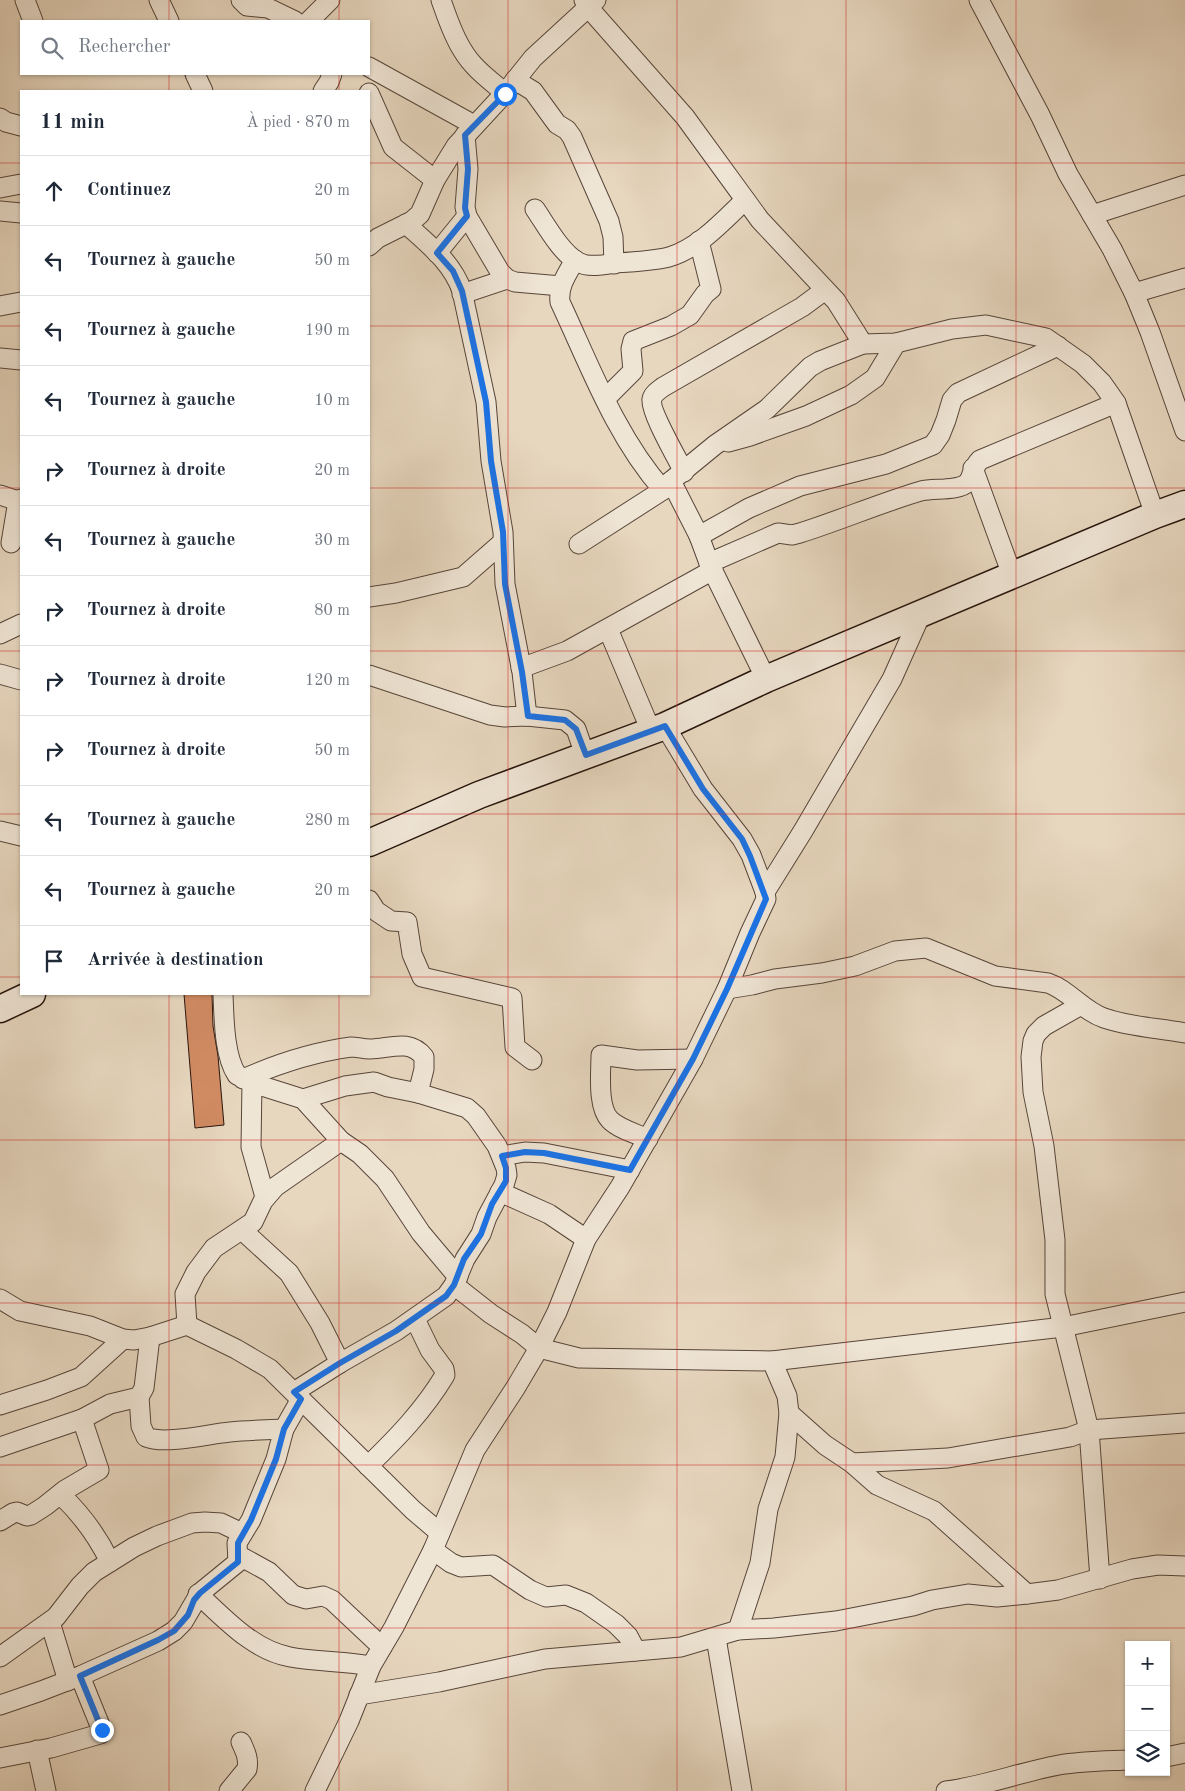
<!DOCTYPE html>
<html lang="fr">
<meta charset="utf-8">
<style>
body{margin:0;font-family:"Old Standard TT",serif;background:#f6f6f7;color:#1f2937}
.controls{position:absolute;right:15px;bottom:15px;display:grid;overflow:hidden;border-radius:0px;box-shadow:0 1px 4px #0004}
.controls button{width:45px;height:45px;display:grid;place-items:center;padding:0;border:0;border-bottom:1px solid #e0e1e3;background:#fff;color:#1f2937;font:25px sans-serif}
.stop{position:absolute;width:15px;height:15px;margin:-11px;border:4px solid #1a73e8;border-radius:50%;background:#fff}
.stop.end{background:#1a73e8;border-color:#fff;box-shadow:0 1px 5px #0008}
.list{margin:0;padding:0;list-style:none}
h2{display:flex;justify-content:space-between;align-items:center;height:65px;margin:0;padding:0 20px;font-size:21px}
h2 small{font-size:16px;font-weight:400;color:#747a83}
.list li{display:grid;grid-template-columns:32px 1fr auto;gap:15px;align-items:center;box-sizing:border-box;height:70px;padding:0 20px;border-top:1px solid #e0e1e3}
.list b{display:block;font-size:19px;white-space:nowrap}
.list em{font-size:16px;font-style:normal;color:#747a83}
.icon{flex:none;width:28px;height:28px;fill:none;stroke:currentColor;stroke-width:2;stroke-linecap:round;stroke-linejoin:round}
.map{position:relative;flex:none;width:1185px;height:1791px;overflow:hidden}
.search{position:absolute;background:#fff;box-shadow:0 1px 4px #0004;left:20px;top:20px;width:350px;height:55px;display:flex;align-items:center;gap:12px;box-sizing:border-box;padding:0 18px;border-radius:0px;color:#747a83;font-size:19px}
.panel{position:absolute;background:#fff;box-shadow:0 1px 4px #0004;left:20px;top:90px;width:350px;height:905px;border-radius:0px}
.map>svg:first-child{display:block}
</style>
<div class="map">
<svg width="1185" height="1791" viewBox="0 0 1185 1791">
<rect width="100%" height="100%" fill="#e7d7bf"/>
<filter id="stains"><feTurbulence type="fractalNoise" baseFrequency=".004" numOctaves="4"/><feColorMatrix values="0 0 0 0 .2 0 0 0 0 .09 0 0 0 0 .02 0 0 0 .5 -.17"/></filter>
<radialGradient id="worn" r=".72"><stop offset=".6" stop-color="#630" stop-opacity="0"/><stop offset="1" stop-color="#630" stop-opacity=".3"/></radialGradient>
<!-- building -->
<path fill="#d18b63" stroke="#27140c" d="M184 994H212L213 1026 218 1056 224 1125 195 1128Z"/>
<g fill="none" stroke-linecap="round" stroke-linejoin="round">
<!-- street casing -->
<g stroke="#574539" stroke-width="21">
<g id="street">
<path d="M25 0 33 21"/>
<path d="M159 0 169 21"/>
<path d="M241 0 247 6 268 8 295 21"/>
<path d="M441 0C447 17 453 36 463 51 473 68 490 80 505 93"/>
<path d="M584 0 588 7 685 117 760 220 836 301 863 344 896 343 952 329 986 325 1046 338 1083 364 1102 383 1116 403 1155 515"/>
<path d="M979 0 1040 115 1068 174 1112 249 1134 293 1150 332 1185 431"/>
<path d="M309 21 330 0"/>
<path d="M369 67 474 125"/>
<path d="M195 74 203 91"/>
<path d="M515 80 533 91 557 124 567 130 572 137 609 221 613 237 614 264"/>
<path d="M323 91 329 82 332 74"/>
<path d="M369 93 393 147 435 180"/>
<path d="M0 118 6 122 21 126"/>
<path d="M465 135 468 169 465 207 467 216 500 272 507 279 515 282 561 286"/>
<path d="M0 188 21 184"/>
<path d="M535 209C546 225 561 253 578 262 588 268 604 265 616 263 633 262 652 261 669 257 699 248 723 221 745 200"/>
<path d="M0 211 21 213"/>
<path d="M1092 215 1185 185"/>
<path d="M406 224C428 244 452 262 462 291L486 402 491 461 503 532 505 584 522 672 527 716"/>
<path d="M369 246 378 238 412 221 420 214 435 180 456 146 505 93 533 58 596 0"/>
<path d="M437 253 467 216"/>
<path d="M575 260C567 274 558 286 560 302 590 366 616 437 663 490"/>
<path d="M1134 293 1185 278"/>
<path d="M462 294 507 279"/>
<path d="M0 306 21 302"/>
<path d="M0 358 21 360"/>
<path d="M606 398 633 371 631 349 633 341 671 326 690 315 705 294 711 289 699 241"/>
<path d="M728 442 750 436 806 416 851 395 875 378 896 343"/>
<path d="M973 468 1012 575"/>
<path d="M684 472C678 460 649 410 652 399 653 394 659 390 663 387L802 307 825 290"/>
<path d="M671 481 699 536 709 563 766 679"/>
<path d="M0 495 18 501 21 499"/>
<path d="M699 536 749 508 800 486 886 464 933 445 940 435 946 420 952 400 958 393 1058 346"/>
<path d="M11 543 18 501"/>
<path d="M579 544 663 490 671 481 715 445 767 409 810 367 820 361 863 344"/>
<path d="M709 563 778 533 792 535 800 533C841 520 880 503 921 491 934 488 958 491 967 483 972 479 972 468 980 460L1116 403"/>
<path d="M369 597 396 593 463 577 503 542"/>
<path d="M608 629 651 731"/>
<path d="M0 634 21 624"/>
<path d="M521 668 567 651 713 570"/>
<path d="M0 674 21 680"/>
<path d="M369 675 490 715 505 717 527 716 565 720 576 729 585 755"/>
<path d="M665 726 703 789 742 839 751 855 765 892"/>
<path d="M0 831 21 836"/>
<path d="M369 900 376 911 391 921 407 922 412 954 422 977 512 998 515 1047 532 1060"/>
<path d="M727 989 752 985 775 979 822 973 855 966 895 951 926 948 995 976 1048 983C1069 990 1083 1011 1104 1018 1130 1027 1159 1028 1185 1033"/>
<path d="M223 994C224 1017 224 1056 237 1075L265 1087 303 1099 341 1141 360 1154 385 1179 421 1233 458 1277"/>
<path d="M1081 1005 1044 1026 1036 1034 1033 1041 1031 1057 1033 1092 1044 1146 1055 1240V1294L1089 1430 1100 1579"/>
<path d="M243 1079C277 1064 314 1052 351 1047 357 1047 363 1049 370 1049 389 1049 409 1038 424 1057V1069L418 1093"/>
<path d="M252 1082 251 1147 265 1197"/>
<path d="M648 1139C637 1134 619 1129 610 1120 597 1107 601 1072 601 1055L637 1060 693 1059"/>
<path d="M502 1156 525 1152 544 1153 630 1170"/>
<path d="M500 1192 549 1214 586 1239"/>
<path d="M242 1230 289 1273 320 1323 340 1363"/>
<path d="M454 1285 491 1314 522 1334 539 1348 579 1358 772 1361 1063 1327 1185 1302"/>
<path d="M0 1299 20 1311 90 1326 123 1339 134 1340 150 1337 187 1325 236 1349 270 1369 413 1510 440 1533"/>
<path d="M187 1325 185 1294 196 1272 214 1248 253 1222 263 1201 275 1187 341 1141"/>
<path d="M294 1392 340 1363 396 1331 446 1296 454 1285 465 1259 481 1234 487 1217 504 1185 507 1175 506 1168 497 1146 476 1116 467 1108 418 1093 388 1087 374 1082 345 1086 303 1099"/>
<path d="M139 1397 141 1426 146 1437C165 1445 208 1434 230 1432 248 1430 266 1430 284 1429"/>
<path d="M0 1405 47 1390 81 1377 123 1339"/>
<path d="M789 1413 825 1445 852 1463 877 1485 934 1511 1027 1594"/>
<path d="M0 1447 82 1419 110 1404 139 1397 144 1388 150 1337"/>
<path d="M852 1463 948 1458 1070 1437 1089 1430 1185 1423"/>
<path d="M368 1466C397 1438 424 1410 445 1375L444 1369 430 1350 415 1319"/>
<path d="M61 1495C81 1514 98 1537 110 1562"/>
<path d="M0 1521 13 1513 17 1512 27 1516 31 1515 45 1506 65 1490 99 1470 82 1419"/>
<path d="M433 1550 451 1563 461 1567 493 1565 530 1590 546 1597 566 1595 586 1603 616 1624 628 1636 636 1651 681 1647 738 1630 774 1628 836 1621 913 1606 932 1600 968 1594 997 1597 1027 1594 1058 1590 1132 1569 1158 1565 1185 1566"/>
<path d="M238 1555 269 1572 293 1595 306 1599 323 1596 332 1600 382 1647"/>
<path d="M198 1594C225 1619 253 1650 290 1657 317 1662 345 1661 371 1666"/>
<path d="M50 1622 68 1681"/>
<path d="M738 1630 760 1563 768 1509 785 1457 789 1413 787 1396 772 1361"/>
<path d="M716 1638 742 1791"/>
<path d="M0 1657 56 1617 80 1586 94 1572 134 1547 157 1536 192 1523 205 1522 221 1523 242 1533"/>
<path d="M359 1695 439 1682 545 1659 636 1651"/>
<path d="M0 1705 41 1691 80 1676 158 1641 174 1631 183 1622 200 1593 238 1562 237 1543 251 1520 276 1459 284 1429 301 1399"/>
<path d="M37 1750 46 1791"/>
<path d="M1166 1757 1185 1753"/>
<path d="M0 1758 51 1748 100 1734 101 1728 80 1676"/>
<path d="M229 1791 247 1769C249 1758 245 1751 241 1742"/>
<path d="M315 1791 349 1721 371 1666 394 1627 433 1550 475 1450 516 1387 539 1348 557 1312 586 1239 620 1187 693 1059 727 989 750 933 766 899 765 892 803 831 892 679 921 614"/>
<path d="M946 1791C985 1786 1021 1772 1059 1765 1082 1761 1106 1761 1129 1760"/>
</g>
</g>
<!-- secondary casing -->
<g stroke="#27140c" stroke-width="29">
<g id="secondary">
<path d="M369 843 479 795 665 726 766 679 1155 515 1185 504"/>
<path d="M0 1009 32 994"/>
</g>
</g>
<!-- street -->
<use href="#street" stroke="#efe5d5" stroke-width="19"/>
<!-- secondary -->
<use href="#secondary" stroke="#efe5d5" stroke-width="26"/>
</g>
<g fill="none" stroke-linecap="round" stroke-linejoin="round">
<!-- route -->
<path stroke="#1a73e8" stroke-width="6" d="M102 1730 80 1676 158 1640 174 1631 188 1615 194 1600 200 1593 238 1562V1543L251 1520 276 1459 284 1429 301 1399 294 1392 340 1363 396 1331 446 1296 454 1285 464 1259 481 1234 492 1204 506 1181V1168L502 1156 525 1152 544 1153 630 1170 693 1059 727 989 766 899 750 856 742 839 703 789 665 726 586 755 576 729 565 720 528 716 522 672 505 584 503 532 491 461 486 402 462 291 453 271 437 253 467 216 465 208 468 169 465 135 505 94"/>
</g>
<!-- grid -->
<path fill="none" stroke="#d62828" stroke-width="1" stroke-opacity="0.55" d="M169 0V21M339 0V21M508 0V1791M677 0V1791M846 0V1791M1016 0V1791M169 74V91M339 74V91M0 163H21M369 163H1185M0 326H21M369 326H1185M0 488H21M369 488H1185M0 651H21M369 651H1185M0 814H21M369 814H1185M0 977H21M369 977H1185M169 994V1791M339 994V1791M0 1140H1185M0 1303H1185M0 1465H1185M0 1628H1185"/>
<rect width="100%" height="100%" filter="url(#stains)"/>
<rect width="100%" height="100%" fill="url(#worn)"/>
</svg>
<div class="controls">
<button>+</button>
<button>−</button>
<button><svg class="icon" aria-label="layers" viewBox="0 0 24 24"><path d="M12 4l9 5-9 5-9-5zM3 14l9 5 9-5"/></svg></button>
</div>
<div class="stop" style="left:505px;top:94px"></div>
<div class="stop end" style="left:102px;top:1730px"></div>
<div class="search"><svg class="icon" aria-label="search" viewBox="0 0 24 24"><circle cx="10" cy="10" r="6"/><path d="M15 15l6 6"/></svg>Rechercher</div>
<section class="panel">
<h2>11 min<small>À pied · 870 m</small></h2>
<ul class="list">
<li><svg class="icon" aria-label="ahead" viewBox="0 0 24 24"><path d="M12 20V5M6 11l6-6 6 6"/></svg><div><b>Continuez</b></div><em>20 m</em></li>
<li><svg class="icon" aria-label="left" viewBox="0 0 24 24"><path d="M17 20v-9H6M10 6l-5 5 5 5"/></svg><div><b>Tournez à gauche</b></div><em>50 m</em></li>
<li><svg class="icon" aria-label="left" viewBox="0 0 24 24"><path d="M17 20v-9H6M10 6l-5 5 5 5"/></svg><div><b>Tournez à gauche</b></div><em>190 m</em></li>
<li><svg class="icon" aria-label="left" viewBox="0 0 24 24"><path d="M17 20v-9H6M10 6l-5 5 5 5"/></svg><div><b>Tournez à gauche</b></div><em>10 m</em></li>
<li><svg class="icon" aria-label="right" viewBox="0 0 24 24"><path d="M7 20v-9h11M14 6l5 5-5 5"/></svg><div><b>Tournez à droite</b></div><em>20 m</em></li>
<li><svg class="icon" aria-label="left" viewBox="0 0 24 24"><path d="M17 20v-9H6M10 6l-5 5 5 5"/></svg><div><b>Tournez à gauche</b></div><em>30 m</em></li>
<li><svg class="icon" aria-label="right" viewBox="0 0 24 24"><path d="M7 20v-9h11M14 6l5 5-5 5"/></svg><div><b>Tournez à droite</b></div><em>80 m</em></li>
<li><svg class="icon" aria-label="right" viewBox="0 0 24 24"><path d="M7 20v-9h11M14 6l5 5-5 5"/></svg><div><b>Tournez à droite</b></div><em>120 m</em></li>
<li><svg class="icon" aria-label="right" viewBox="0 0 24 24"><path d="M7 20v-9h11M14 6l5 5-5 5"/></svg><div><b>Tournez à droite</b></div><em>50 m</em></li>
<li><svg class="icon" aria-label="left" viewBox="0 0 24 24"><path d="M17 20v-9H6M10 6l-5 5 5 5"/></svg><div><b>Tournez à gauche</b></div><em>280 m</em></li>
<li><svg class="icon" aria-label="left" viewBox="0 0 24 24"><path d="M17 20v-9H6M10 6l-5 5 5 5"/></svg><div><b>Tournez à gauche</b></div><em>20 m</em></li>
<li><svg class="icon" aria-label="arrive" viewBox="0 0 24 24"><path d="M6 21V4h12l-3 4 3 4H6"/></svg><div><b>Arrivée à destination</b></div></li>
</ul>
</section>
</div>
